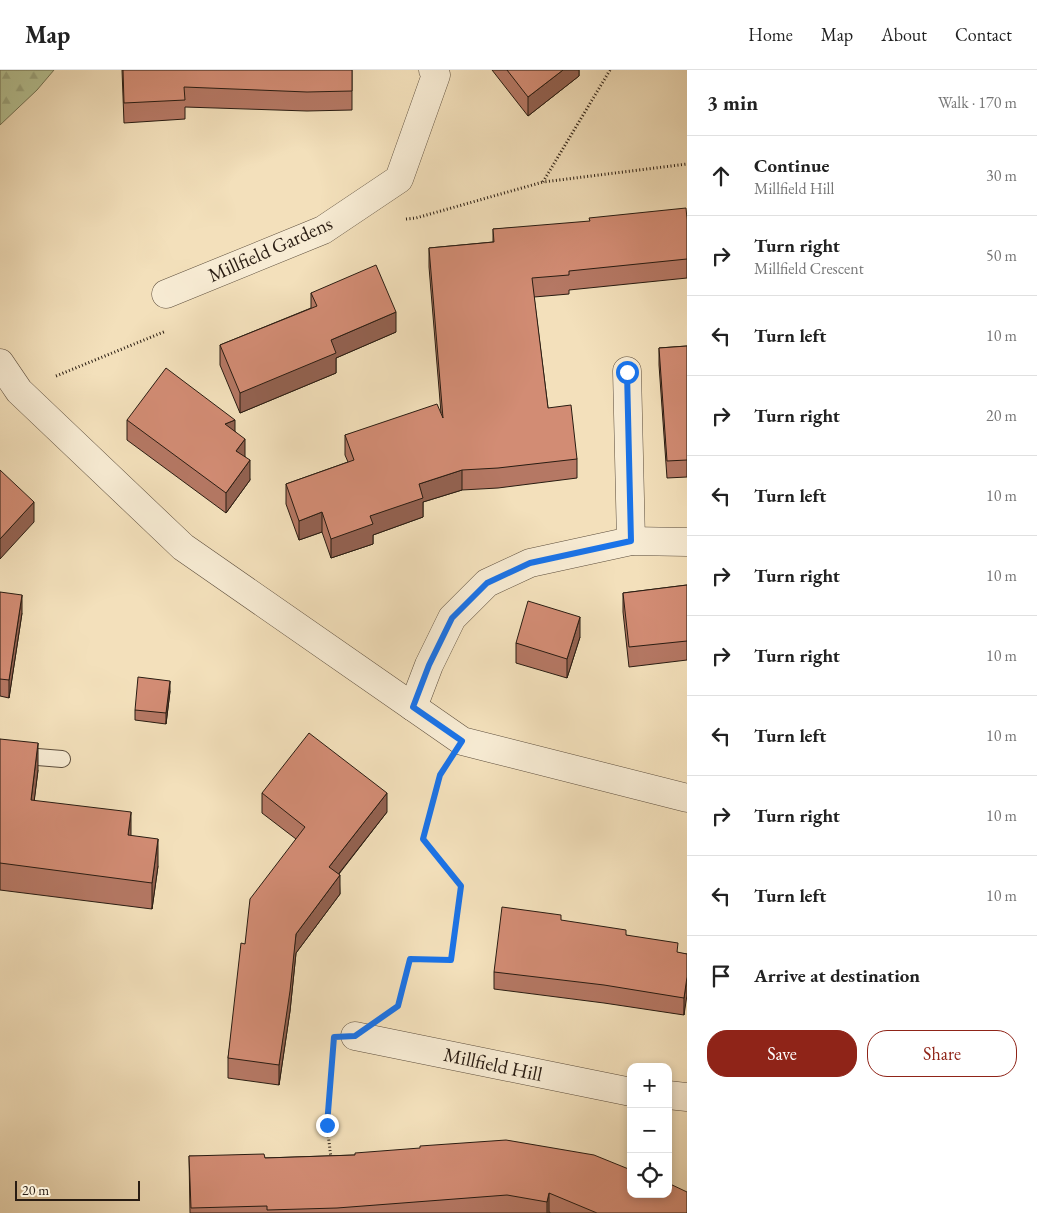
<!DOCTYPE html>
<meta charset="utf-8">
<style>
body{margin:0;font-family:"EB Garamond",serif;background:#f6f6f6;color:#222}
.controls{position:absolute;right:15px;bottom:15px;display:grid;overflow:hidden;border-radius:10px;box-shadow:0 2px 8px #0003}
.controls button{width:45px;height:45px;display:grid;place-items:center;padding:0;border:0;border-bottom:1px solid #e0e0e0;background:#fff;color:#222;font:25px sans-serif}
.scale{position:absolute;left:15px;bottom:12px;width:125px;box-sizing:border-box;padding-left:5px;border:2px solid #291c12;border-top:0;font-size:14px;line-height:18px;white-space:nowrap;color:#291c12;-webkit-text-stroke:4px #f7ebd3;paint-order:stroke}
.stop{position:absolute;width:15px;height:15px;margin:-11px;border:4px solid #1a73e8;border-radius:50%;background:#fff}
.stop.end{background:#1a73e8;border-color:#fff;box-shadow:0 1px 5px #0008}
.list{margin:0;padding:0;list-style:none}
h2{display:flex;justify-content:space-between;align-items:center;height:65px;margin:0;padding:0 20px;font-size:21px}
h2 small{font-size:16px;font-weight:400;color:#767676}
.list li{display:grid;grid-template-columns:32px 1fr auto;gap:15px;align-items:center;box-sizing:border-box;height:80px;padding:0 20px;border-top:1px solid #e0e0e0}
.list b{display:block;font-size:19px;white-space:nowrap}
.list p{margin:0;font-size:16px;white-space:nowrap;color:#767676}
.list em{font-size:16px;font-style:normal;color:#767676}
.actions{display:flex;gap:10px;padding:15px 20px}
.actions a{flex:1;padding:11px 0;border:1px solid #8f2418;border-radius:20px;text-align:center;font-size:18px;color:#8f2418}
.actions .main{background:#8f2418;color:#fff}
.icon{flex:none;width:28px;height:28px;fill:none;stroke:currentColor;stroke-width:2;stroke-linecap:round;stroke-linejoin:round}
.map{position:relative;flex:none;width:687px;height:1143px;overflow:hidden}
header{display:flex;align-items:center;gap:30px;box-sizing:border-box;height:70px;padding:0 25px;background:#fff;border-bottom:1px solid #e0e0e0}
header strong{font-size:24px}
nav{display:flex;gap:28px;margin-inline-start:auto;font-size:18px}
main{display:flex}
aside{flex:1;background:#fff}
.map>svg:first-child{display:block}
</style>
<header>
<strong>Map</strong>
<nav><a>Home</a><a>Map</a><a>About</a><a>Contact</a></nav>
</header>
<main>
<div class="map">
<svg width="687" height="1143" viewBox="0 0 687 1143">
<defs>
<pattern id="forest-firs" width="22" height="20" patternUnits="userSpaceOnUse" patternTransform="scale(1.25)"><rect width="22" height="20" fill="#b6c394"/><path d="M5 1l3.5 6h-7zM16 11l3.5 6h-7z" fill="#9ca77f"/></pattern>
</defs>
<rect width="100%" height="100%" fill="#f3e0bb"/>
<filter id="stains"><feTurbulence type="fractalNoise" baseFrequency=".004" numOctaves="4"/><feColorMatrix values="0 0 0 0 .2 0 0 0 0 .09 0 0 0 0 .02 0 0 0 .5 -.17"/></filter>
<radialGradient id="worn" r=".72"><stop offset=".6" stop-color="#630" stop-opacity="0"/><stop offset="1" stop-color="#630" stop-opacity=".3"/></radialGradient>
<!-- forest -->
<path fill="url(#forest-firs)" stroke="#707053" d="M0 0H54L37 20 0 55Z"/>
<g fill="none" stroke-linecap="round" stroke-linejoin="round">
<!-- service casing -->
<g stroke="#5c4d3c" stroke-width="18">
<path id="service" d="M0 684 62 689"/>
</g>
<!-- minor casing -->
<g stroke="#5c4d3c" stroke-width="29">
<g id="minor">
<path d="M166 224 323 160 399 109 436 5 433 0"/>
<path d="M627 301 631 471"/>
<path d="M413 637 429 595 452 548 487 513 530 493 631 471 687 472"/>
<path d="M355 966 631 1022"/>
<path d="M668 1025 687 1027"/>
</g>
</g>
<!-- tertiary casing -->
<g stroke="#5c4d3c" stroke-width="29">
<path id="tertiary" d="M0 293 19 321 183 477 462 671 687 728"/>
</g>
<!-- path -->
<g stroke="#291c12" stroke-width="3" stroke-dasharray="1 2.5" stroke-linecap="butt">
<path d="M610 0 543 112 687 94"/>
<path d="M406 149 416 148 543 112"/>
<path d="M56 306 166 261"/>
<path d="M396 937 398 936 410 889 451 890 461 816 423 769 440 705 443 701"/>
<path d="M331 1088 327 1055 332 993"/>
</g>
<!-- service -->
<use href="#service" stroke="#f7ebd3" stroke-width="16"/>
<!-- minor -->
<use href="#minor" stroke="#f7ebd3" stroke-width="28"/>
<!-- tertiary -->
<use href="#tertiary" stroke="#f7ebd3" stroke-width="28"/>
</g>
<!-- wall -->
<g fill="#b57864" stroke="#291c12">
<path d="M122 0H352V40L307 41 185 37V49L124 53Z"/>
<path d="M492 0H579V6L528 46Z"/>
<path d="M687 149V208L569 220V224L534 227 548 338 577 389V408L498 418 462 420 423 432V447L373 465V474L331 488 322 462 299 470 286 434V414L348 392 345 385V365L441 343 429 197V178L493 172V159Z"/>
<path d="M311 223 396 262 336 288V303L240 343 220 295V275L311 238Z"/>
<path d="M687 276V407L667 408 659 295V278Z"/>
<path d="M127 350 235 361 245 387 250 410 226 443 127 370Z"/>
<path d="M687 515V590L629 597 623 542V523Z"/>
<path d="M0 522 22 543 9 628 0 626Z"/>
<path d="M580 567 567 608 516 593V573Z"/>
<path d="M170 621 166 654 135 650V640Z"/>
<path d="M0 669 38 700 34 731 131 766 158 796 152 839 0 820Z"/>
<path d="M262 723 387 742 339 804 340 824 296 883 290 941 279 1015 228 1008V988L245 874 296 769 262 743Z"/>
<path d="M561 851 626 865 678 883 687 884 684 945 604 933 494 919V902Z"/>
<path d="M355 1085 687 1143H551L549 1142V1143H190L189 1086 265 1088Z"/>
</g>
<!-- shaded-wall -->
<g fill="#936251" stroke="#291c12">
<path d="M563 0H579V6L528 46V27Z"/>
<path d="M396 242V262L336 288V303L240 343V323L331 270Z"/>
<path d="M235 350V370L225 354Z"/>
<path d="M245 369V388L236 381Z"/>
<path d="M250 390V410L226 443V423Z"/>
<path d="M462 400V420L423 432V447L373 465V474L331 488V469L370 446 419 414Z"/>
<path d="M34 432V452L0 489V469Z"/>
<path d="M322 442V462L299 470V451Z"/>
<path d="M22 525V543L9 628V610Z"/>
<path d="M580 547V567L567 608V589Z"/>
<path d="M170 611V621L166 654V643Z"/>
<path d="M38 673V700L31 757V730Z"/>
<path d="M387 723V742L329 816V797Z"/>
<path d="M131 742V769L128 765Z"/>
<path d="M158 769V796L152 839V813Z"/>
<path d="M340 805V824L296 883 290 941 279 1015V995L296 864Z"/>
<path d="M687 907V925L684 945V928Z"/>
<path d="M549 1123V1143H547V1132Z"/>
</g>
<!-- building -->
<g fill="#d28c74" stroke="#291c12">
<path d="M123 0H352V21L307 22 184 17 185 30 124 33Z"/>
<path d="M507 0H563L528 27Z"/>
<path d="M686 138 687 149V189L569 201V205L532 208 548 338 571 335 577 389 498 398 462 400 419 414 423 428 370 446 373 454 331 469 322 442 299 451 286 414 354 390 345 365 437 334 443 348 429 178 494 172 493 159 590 151 589 148Z"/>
<path d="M376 195 396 242 331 270 336 283 240 323 220 275 317 236 311 223Z"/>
<path d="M687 276V390L667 391 659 278Z"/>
<path d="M166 298 235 350 225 354 245 369 236 381 250 390 226 423 127 350Z"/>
<path d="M0 400 34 432 0 469Z"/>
<path d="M687 515V571L629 577 623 523Z"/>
<path d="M0 522 22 525 9 610 0 609Z"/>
<path d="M528 531 580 547 567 589 516 573Z"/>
<path d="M138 607 170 611 166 643 135 640Z"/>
<path d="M309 663 387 723 329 797 340 805 296 864 290 921 279 995 228 988 241 873 245 874 250 829 305 757 262 723Z"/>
<path d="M0 669 38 673 31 730 131 742 128 765 158 769 152 813 0 793Z"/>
<path d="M502 837 561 845V850L626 860V865L678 873 677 882 687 884V907L684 928 604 915 494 902Z"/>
<path d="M506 1070 594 1085 631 1100V1124H668V1113L687 1122V1143H597L549 1123 547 1132 507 1125 337 1138 267 1140V1136L191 1138 189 1086 264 1084 265 1088 355 1085V1083L420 1078V1076Z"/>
</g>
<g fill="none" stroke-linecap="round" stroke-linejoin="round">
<!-- route -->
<path stroke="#1a73e8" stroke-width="6" d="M327 1055 334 967 355 966 398 936 410 889 451 890 461 816 423 769 440 705 462 671 413 637 429 595 452 548 487 513 530 493 631 471 627 302"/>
</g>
<g text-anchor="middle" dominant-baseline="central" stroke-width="4.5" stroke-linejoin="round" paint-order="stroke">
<!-- street labels -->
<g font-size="20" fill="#291c12" stroke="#f7ebd3">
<text transform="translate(270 179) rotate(-24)">Millfield Gardens</text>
<text transform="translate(493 994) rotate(12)">Millfield Hill</text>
</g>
</g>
<rect width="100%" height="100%" filter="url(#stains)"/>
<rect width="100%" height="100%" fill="url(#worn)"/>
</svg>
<div class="controls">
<button>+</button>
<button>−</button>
<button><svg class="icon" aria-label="locate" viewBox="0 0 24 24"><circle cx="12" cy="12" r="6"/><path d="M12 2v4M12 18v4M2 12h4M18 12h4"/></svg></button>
</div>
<div class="scale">20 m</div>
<div class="stop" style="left:627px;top:302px"></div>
<div class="stop end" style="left:327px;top:1055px"></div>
</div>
<aside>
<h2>3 min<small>Walk · 170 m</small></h2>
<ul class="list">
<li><svg class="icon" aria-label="ahead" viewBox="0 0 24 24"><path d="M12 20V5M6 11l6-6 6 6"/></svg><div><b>Continue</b><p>Millfield Hill</p></div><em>30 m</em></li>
<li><svg class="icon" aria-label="right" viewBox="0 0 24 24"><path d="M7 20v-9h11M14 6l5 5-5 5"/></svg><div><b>Turn right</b><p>Millfield Crescent</p></div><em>50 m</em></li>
<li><svg class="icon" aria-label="left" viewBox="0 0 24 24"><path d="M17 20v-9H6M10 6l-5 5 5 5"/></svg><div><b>Turn left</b></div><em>10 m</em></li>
<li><svg class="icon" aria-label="right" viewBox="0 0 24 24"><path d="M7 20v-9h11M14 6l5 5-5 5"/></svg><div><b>Turn right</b></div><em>20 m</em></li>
<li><svg class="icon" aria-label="left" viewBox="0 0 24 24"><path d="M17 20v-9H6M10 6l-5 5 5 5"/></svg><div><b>Turn left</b></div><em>10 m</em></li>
<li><svg class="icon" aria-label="right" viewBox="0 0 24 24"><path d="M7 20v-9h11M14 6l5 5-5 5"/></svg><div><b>Turn right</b></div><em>10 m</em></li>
<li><svg class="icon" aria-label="right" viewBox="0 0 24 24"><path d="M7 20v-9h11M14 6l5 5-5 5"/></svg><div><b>Turn right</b></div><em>10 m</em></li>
<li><svg class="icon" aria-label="left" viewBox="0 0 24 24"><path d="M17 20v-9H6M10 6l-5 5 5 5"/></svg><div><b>Turn left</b></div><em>10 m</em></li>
<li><svg class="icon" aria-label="right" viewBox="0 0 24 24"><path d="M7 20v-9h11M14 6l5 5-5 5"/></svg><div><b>Turn right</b></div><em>10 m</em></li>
<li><svg class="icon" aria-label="left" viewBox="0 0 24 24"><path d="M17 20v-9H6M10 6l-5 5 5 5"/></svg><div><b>Turn left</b></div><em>10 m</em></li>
<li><svg class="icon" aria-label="arrive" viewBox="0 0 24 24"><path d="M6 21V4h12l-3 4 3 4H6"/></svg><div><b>Arrive at destination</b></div></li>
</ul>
<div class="actions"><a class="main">Save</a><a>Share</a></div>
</aside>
</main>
